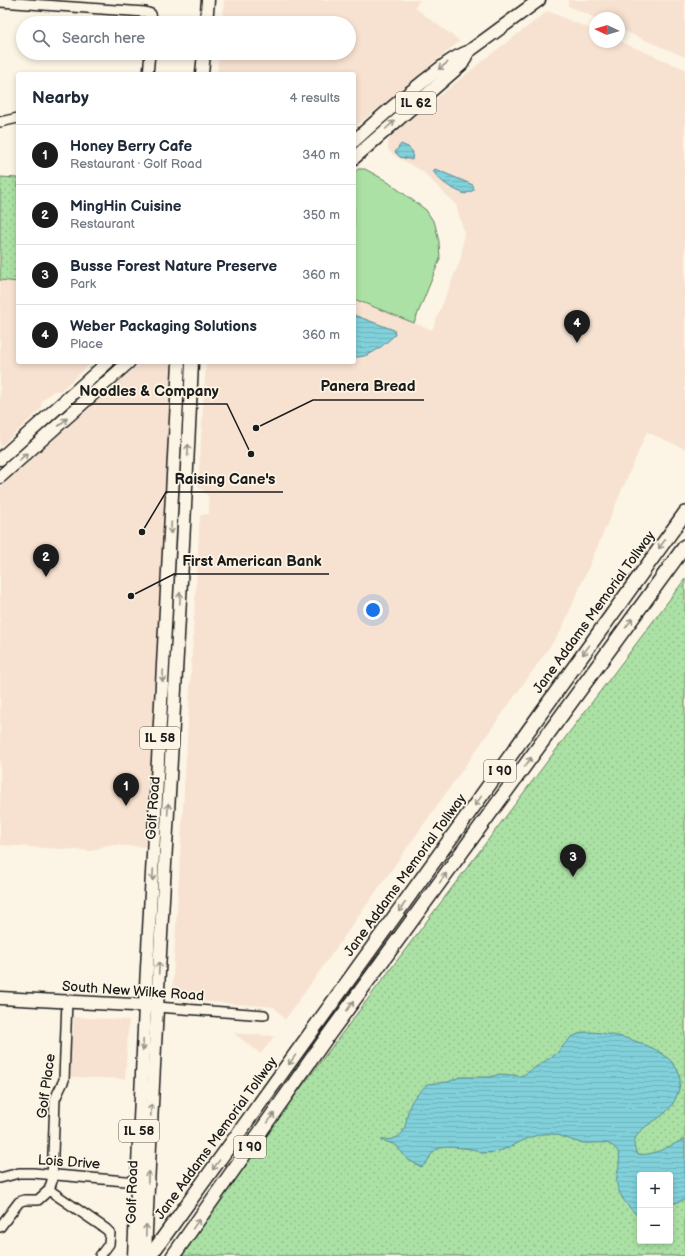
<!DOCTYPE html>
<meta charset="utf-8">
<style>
body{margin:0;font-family:"Balsamiq Sans",sans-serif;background:#f6f6f7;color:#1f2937}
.controls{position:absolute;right:12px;bottom:12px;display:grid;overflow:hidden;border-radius:4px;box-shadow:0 2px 6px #0003}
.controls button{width:36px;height:36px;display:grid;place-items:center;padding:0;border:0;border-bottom:1px solid #e0e1e3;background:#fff;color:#1f2937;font:20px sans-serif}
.compass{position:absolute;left:589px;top:12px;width:36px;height:36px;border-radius:50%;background:#fff;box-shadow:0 2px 6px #0003;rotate:274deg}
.you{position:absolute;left:373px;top:610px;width:14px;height:14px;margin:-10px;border:3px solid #fff;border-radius:50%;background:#1a73e8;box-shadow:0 0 0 6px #1a73e833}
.badge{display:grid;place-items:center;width:26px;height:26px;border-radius:50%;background:#1c1c1c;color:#fff;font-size:13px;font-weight:700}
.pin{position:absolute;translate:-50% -33px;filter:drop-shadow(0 1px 2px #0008)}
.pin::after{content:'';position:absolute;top:21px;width:14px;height:12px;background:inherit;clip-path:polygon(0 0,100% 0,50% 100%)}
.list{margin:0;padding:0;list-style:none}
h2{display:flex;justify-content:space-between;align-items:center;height:52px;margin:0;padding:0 16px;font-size:17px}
h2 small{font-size:13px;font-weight:400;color:#747a83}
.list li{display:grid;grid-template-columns:26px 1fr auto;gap:12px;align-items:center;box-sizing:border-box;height:60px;padding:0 16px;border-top:1px solid #e0e1e3}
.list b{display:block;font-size:15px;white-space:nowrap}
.list p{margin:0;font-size:13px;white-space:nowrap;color:#747a83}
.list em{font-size:13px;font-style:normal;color:#747a83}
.icon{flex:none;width:22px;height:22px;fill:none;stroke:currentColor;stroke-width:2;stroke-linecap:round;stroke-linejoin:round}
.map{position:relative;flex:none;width:685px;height:1256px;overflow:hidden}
.search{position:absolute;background:#fff;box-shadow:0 2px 6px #0003;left:16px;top:16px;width:340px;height:44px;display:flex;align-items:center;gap:10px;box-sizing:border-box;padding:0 14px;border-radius:22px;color:#747a83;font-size:15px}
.panel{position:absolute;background:#fff;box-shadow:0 2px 6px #0003;left:16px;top:72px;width:340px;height:292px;border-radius:4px}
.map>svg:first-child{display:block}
</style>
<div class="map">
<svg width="685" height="1256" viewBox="0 0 685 1256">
<defs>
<pattern id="park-dots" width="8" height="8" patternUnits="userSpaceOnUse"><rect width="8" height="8" fill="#abe1a4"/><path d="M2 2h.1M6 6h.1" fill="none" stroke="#93c08d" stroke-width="1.8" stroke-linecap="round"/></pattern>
<pattern id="water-rules" width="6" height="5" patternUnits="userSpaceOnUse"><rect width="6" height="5" fill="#81d1db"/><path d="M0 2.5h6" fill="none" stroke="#6fb3bb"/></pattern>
</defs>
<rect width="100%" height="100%" fill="#fcf5e5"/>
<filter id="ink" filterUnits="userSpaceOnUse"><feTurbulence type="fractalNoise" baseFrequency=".025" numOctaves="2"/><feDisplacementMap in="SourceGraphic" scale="8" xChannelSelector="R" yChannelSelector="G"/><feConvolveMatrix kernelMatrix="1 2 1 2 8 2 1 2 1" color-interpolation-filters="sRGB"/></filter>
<g filter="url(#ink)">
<!-- built -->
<g fill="#f7e2d1">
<path d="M224 0H420L415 8 460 41 354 128V74H217L219 53H349V23H222Z"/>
<path d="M568 0H685V57L619 29V18H595L568 6Z"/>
<path d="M548 11 595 31V42L619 41 685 69V449L647 432 561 631 285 1020 274 1007 175 999 172 995 200 515 209 514 208 496 198 486 206 362H354V299L432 330 461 258 464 232 456 205 422 171 398 158 388 150V142L390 136 491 54Z"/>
<path d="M0 280 18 282V362H93L60 391H53L42 401 41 409 0 447Z"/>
<path d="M141 362H171L168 508 148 847 108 845 91 851 0 845V487Z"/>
<path d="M74 1017 129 1020 125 1079 71 1077 69 1074Z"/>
<path d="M233 1033 274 1036 261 1054Z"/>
</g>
<!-- green -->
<path fill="#abe1a4" stroke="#647e60" d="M358 169H365L385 180 426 210 435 224 439 242 440 259 414 323 354 299V173Z"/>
<!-- park -->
<g fill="url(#park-dots)" stroke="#647e60" fill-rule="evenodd">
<path d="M0 177 18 178V282L0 280Z"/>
<path d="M685 579V1256H174ZM640 1175H670V1241H640Z"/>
</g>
<!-- water -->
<g fill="url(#water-rules)" stroke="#59898f">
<path d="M401 144 408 147 413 152 412 160 400 157 395 152Z"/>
<path d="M435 169 473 185 474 190 465 194C452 189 441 183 433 171Z"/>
<path d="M354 315 394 330 395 335C383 345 371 358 354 357Z"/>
<path d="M584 1032C610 1031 680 1047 680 1081 680 1091 674 1105 666 1112 654 1124 625 1132 637 1154 653 1157 670 1145 685 1139V1199L670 1205V1175H640V1215H637C628 1207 620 1197 617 1185 614 1174 626 1156 614 1147 606 1140 595 1144 585 1143 571 1143 561 1132 544 1134 521 1137 509 1153 484 1153 480 1153 479 1151 476 1150 468 1148 447 1146 440 1148 429 1150 430 1164 421 1167L407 1159 396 1145 381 1140C412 1140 402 1123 411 1103 414 1096 422 1091 427 1084L448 1082 460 1077H490L500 1074 522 1076 556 1054 571 1037Z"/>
</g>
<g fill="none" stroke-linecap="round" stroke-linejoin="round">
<!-- minor casing -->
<g stroke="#1c1c1c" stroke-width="12">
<g id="minor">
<path d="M0 2 145 12 151 14 153 23"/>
<path d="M148 74 150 53"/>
<path d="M0 122 18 118"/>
<path d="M157 1007 264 1015"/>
<path d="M0 1178 19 1173H33L137 1182"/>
<path d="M49 1190 106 1229 110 1233 109 1244 100 1256"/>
<path d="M0 1227 19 1202 24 1200H38L49 1190 52 1181 55 1099 64 1080 67 1001"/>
</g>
</g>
<!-- major casing -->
<g stroke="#1c1c1c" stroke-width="15">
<g id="major">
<path d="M206 23 208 0"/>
<path d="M202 74 204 53"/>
<path d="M354 141C377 120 400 100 424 81 438 70 451 58 468 52L539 0"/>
<path d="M354 158 462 64 468 52"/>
<path d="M0 459 108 362"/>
<path d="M0 477 129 362"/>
<path d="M0 998 152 1006"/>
<path d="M134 1256 145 1006 179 362"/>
<path d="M145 1256C157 958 179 660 192 362"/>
</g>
</g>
<!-- highway casing -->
<g stroke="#1c1c1c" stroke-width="16">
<g id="highway">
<path d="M150 1256 685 513"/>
<path d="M173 1256 327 1037 685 546"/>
</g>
</g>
<!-- minor -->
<use href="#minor" stroke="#fcf5e5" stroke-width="9"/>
<!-- major -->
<use href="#major" stroke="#fcf5e5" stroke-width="12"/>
<!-- highway -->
<use href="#highway" stroke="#fcf5e5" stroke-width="13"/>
</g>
<!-- one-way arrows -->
<defs><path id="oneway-shaft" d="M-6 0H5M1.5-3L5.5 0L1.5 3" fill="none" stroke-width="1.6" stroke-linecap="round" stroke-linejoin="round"/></defs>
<g stroke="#97938b">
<use href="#oneway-shaft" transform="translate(443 66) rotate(143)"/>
<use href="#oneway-shaft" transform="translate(390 125) rotate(-42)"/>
<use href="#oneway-shaft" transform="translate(63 422) rotate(-44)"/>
<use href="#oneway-shaft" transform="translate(188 450) rotate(-87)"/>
<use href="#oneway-shaft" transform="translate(23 457) rotate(-41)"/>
<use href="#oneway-shaft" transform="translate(171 528) rotate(93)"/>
<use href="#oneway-shaft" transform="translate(662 544) rotate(126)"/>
<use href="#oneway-shaft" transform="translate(180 598) rotate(-88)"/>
<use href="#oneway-shaft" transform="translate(629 623) rotate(-54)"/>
<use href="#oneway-shaft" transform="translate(586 650) rotate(126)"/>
<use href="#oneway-shaft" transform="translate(163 676) rotate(93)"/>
<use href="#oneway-shaft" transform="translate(528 762) rotate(-54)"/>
<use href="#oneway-shaft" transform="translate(478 801) rotate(126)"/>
<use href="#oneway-shaft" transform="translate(168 809) rotate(-86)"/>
<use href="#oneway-shaft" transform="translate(153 875) rotate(93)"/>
<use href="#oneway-shaft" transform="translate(443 878) rotate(-54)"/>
<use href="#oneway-shaft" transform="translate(402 907) rotate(126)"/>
<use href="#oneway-shaft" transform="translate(159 968) rotate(-87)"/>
<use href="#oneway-shaft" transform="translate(350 1006) rotate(-54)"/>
<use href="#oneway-shaft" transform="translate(143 1045) rotate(92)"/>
<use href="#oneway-shaft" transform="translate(292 1060) rotate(126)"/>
<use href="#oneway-shaft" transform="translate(151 1110) rotate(-87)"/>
<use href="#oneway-shaft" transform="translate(271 1118) rotate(-55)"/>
<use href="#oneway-shaft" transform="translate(216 1165) rotate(126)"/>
<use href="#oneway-shaft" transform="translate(148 1177) rotate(-88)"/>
<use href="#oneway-shaft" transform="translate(196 1224) rotate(-55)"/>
<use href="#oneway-shaft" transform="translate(146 1230) rotate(-88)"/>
</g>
</g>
<g text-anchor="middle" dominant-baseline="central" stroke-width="3.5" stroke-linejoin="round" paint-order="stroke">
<!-- shield labels -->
<g fill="#fcf5e5" stroke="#5f5d58" stroke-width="1">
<rect x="396" y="92" width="40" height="22" rx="3"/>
<rect x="140" y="727" width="40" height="22" rx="3"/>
<rect x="484" y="760" width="32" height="22" rx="3"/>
<rect x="119" y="1120" width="40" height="22" rx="3"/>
<rect x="234" y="1136" width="32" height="22" rx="3"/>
</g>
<g font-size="13" font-weight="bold" fill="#1c1c1c">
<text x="416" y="103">IL 62</text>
<text x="160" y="738">IL 58</text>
<text x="500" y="771">I 90</text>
<text x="139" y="1131">IL 58</text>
<text x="250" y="1147">I 90</text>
</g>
<!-- street labels -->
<g font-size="14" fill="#1c1c1c" stroke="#fcf5e5">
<text transform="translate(594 612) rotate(-54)">Jane Addams Memorial Tollway</text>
<text transform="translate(153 808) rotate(-86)">Golf Road</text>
<text transform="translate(405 875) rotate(-54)">Jane Addams Memorial Tollway</text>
<text transform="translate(133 991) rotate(4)">South New Wilke Road</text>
<text transform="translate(46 1086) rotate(-82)">Golf Place</text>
<text transform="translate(216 1138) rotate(-54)">Jane Addams Memorial Tollway</text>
<text transform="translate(69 1162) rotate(4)">Lois Drive</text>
<text transform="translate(132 1192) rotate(-88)">Golf Road</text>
</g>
</g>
<!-- callouts -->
<path fill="none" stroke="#1c1c1c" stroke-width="1.5" d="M256 428L313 400H424M251 454L227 404H71M142 532L166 492H283M131 596L174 574H329"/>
<g fill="#1c1c1c" stroke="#fcf5e5" stroke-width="1.5">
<circle cx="256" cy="428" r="4"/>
<circle cx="251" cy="454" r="4"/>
<circle cx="142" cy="532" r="4"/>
<circle cx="131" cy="596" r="4"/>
</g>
<g font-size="15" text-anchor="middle" font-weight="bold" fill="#1c1c1c" stroke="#fcf5e5" stroke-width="3.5" stroke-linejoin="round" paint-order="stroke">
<text x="368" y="391">Panera Bread</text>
<text x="149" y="396">Noodles &amp; Company</text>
<text x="225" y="484">Raising Cane's</text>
<text x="252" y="566">First American Bank</text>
</g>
</svg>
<div class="controls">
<button>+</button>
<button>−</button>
</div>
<svg class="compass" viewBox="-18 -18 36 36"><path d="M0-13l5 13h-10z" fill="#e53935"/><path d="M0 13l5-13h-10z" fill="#747a83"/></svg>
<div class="you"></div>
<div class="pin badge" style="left:126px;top:806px">1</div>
<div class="pin badge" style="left:46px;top:577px">2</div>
<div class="pin badge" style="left:573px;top:877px">3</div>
<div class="pin badge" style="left:577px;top:343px">4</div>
<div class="search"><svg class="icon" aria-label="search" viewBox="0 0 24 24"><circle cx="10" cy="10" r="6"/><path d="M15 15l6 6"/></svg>Search here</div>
<section class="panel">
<h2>Nearby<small>4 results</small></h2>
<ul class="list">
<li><span class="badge">1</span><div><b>Honey Berry Cafe</b><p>Restaurant · Golf Road</p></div><em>340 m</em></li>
<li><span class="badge">2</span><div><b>MingHin Cuisine</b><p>Restaurant</p></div><em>350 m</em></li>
<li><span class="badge">3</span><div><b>Busse Forest Nature Preserve</b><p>Park</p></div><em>360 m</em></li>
<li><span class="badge">4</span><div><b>Weber Packaging Solutions</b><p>Place</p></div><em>360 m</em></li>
</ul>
</section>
</div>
